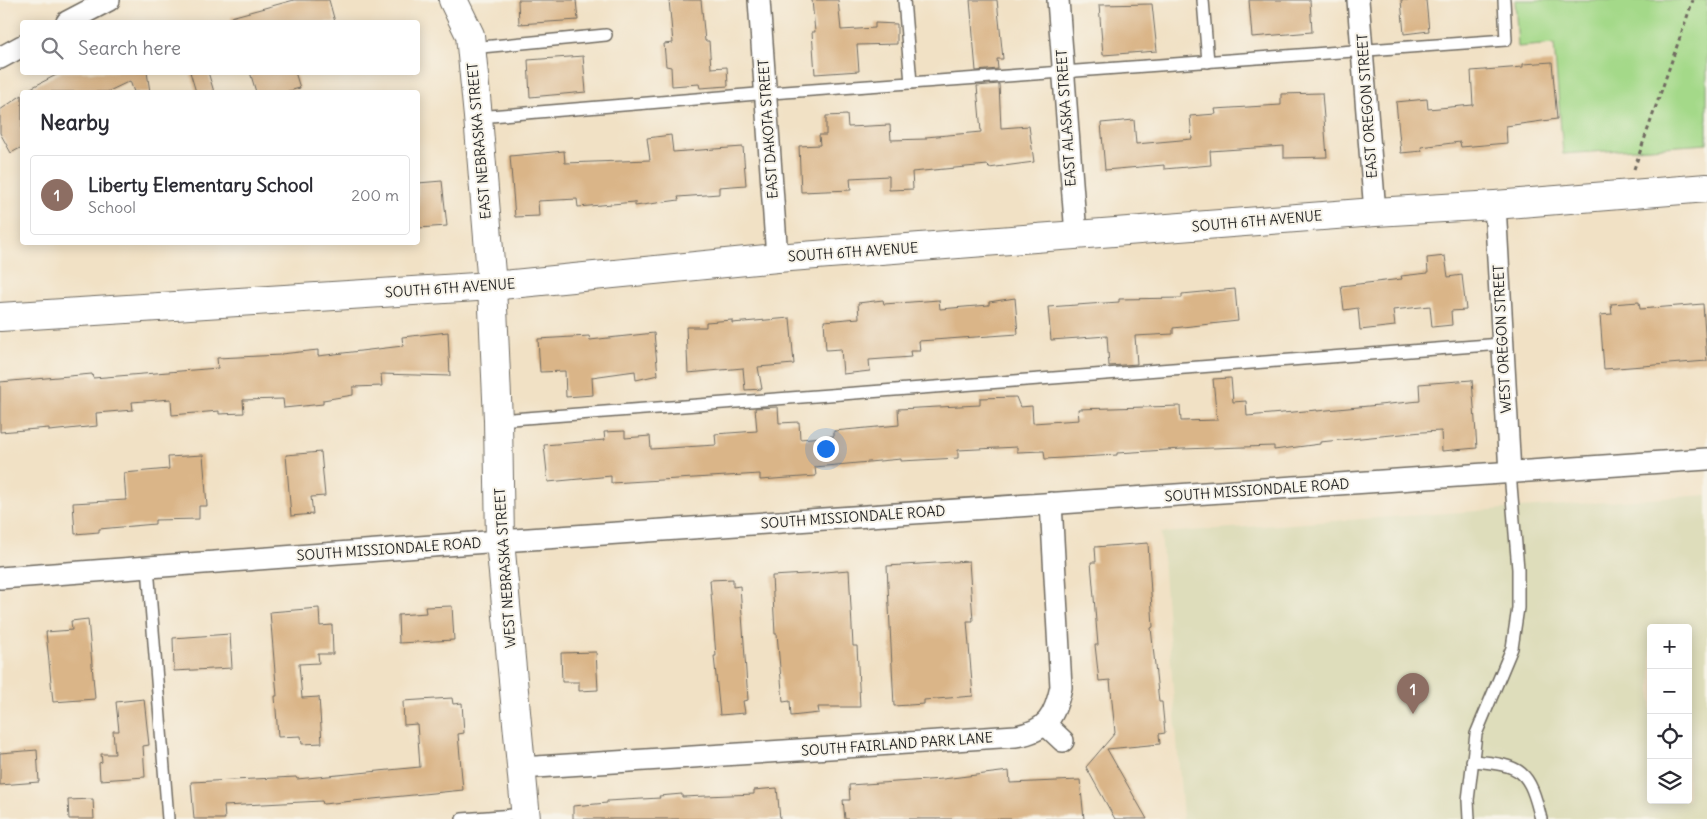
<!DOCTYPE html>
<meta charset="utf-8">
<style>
body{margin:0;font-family:Delius,sans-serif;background:#f7f7f7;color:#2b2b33}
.controls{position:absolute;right:15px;bottom:15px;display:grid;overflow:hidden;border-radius:5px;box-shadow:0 2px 12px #0003}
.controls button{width:45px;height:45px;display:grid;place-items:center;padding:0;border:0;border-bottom:1px solid #e1e1e2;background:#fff;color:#2b2b33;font:25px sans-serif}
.you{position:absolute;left:825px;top:448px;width:18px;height:18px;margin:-12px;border:4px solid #fff;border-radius:50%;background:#1a73e8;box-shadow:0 0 0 8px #1a73e833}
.badge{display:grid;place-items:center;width:32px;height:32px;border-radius:50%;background:#b45309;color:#fff;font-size:16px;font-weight:700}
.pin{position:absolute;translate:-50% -41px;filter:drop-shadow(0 1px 2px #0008)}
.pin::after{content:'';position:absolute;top:26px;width:18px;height:15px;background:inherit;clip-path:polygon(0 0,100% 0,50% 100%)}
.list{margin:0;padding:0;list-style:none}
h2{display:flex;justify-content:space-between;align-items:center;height:65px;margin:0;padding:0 20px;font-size:21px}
h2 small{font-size:16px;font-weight:400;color:#7c7c81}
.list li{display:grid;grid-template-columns:32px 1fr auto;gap:15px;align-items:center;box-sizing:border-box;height:80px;margin:0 10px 10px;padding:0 10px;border:1px solid #e1e1e2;border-radius:5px}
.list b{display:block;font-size:19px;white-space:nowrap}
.list p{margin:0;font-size:16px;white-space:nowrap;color:#7c7c81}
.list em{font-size:16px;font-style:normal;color:#7c7c81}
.icon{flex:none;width:28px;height:28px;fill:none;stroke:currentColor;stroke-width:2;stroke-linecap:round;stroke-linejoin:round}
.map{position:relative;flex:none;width:1707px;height:819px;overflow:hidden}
.search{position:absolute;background:#fff;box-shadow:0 2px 12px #0003;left:20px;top:20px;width:400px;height:55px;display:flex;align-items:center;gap:12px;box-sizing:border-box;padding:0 18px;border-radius:5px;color:#7c7c81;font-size:19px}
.panel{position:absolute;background:#fff;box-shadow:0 2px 12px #0003;left:20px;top:90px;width:400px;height:155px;border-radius:5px}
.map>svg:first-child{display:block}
</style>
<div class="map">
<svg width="1707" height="819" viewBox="0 0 1707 819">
<rect width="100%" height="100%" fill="#f7f3e8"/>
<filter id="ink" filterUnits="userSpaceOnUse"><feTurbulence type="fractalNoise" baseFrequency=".02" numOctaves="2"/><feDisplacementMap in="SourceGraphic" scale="10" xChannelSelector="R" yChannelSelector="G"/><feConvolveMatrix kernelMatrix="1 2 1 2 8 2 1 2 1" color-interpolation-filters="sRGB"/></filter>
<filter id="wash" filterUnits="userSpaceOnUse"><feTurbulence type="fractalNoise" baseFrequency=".0096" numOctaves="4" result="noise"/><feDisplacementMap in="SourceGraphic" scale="20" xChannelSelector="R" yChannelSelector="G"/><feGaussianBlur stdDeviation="1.12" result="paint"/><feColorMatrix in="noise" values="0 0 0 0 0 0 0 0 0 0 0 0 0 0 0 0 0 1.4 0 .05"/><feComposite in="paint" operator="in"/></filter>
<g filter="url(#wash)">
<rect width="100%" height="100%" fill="#f1e1c5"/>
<!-- built -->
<path fill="#deddbb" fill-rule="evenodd" d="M1707 495V819H1183L1161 533ZM1651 628H1688V800H1651Z"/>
<!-- green -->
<path fill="#a4d989" stroke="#68825a" d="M1515 0H1707V144L1563 154 1554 44 1518 47Z"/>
<g id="blocks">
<!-- building -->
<g fill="#dab588">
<path d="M294 0H329L335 22H232L231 17Z"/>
<path d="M518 0H576L578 20 519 24Z"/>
<path d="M669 0H701L705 41H709L711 68 727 67 728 86 700 88 699 84 672 86 671 67 666 66 664 44 673 43Z"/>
<path d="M812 0H838L841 30 875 28V23L897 24V44L857 45 859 71 815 74 812 32H815Z"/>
<path d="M970 0H997L1003 59H997L998 69 976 71Z"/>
<path d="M1249 0H1310L1312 32 1252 37Z"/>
<path d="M1401 0H1426L1429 31 1404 34Z"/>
<path d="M1152 4 1157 51 1103 55 1099 5Z"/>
<path d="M583 56 586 92 530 97 528 60Z"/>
<path d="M1552 62 1557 119 1506 126 1507 143 1461 147 1460 142 1421 147 1422 151 1401 153 1396 102 1427 99 1428 109 1473 105 1471 71 1523 67V64Z"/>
<path d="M62 72H147L150 92H134L130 81 107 92H23Z"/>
<path d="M190 72H208L214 92H196Z"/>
<path d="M250 72H295L300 88 285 92H256Z"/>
<path d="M999 84 1001 128 1029 126 1034 162 989 168 988 165 912 172 913 189 889 190V176L850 178 851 190 801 192 799 146 820 145 819 135H826V116L847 115 848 127 890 125 891 140 926 139V137L981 132 977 86Z"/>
<path d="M1322 93 1327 157 1284 158V146L1210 151 1211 165 1164 169V165L1105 170 1101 123 1134 120 1136 144 1192 139 1190 116 1216 114 1215 109 1281 105V94Z"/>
<path d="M22 95V147L11 153 0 133V110Z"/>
<path d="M671 135 673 152 743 147 746 185 719 187V194L678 197 679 200 635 206V202L578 207 577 199 538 201 539 216 515 217 510 156 564 151 565 163 650 160 647 138Z"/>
<path d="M442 181 447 226 418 228V183Z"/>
<path d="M1445 256 1448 277 1462 275 1466 310 1451 311 1452 325 1432 327 1430 306 1393 310 1395 326 1360 330 1358 308 1344 310 1341 286 1402 279 1401 276 1428 273 1427 258Z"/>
<path d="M1235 289 1238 321 1173 328V334L1135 336 1137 364 1109 366 1107 336 1051 340 1048 307 1119 302V299L1182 298V294Z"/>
<path d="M1015 298 1018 334 919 341 920 351H910L911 357 869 360 870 371 843 374 841 349 826 350 824 321 859 318 858 303 883 300 884 304 939 300 940 309 989 305V302Z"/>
<path d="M1639 302 1640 309 1703 304 1707 361 1604 369 1600 315 1612 314 1611 304Z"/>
<path d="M790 318 794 364 758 367 762 389 745 390 743 368 688 373 686 327H706V322L732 320V323Z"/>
<path d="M448 332 450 376 381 374 382 386 353 387V395L323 400V404L284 408 283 399 243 400 244 413 219 414V411L172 415 171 399 132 402 133 410 96 413 97 426 49 431V428L0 432V382L92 374 93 378 218 368 217 358 281 355V354L318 350V356L403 346 402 337Z"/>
<path d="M654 333 658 375 636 380 635 371 592 377 593 395 566 397 565 371 540 372 538 339 589 336 590 340Z"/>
<path d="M1231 378 1233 402 1246 401 1247 416 1317 410V411L1420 401 1419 384 1472 380 1477 448 1442 451 1441 431 1422 432 1320 442V444L1274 450V446L1182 449 1117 453V455L1045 459 1044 451 1017 452V447L958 450V458L901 461V459L815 467 816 476 760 480V474L611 483V476L548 482 544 445 605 440 604 432 625 431V438L650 436 651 449 716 445 715 434 757 431 755 408 778 407 779 423 799 422 800 439 834 436V431L899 425 898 409 980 405V398L1016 397 1020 407 1032 406 1033 423 1079 420 1078 409 1180 406 1181 421 1217 420 1213 379Z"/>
<path d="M321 452 325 496 311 497 313 514 291 516 286 455Z"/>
<path d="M203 455 207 506H199V519L155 520V524L99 529V532L75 534 73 503 126 500 124 473 169 469 168 457Z"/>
<path d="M1148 543 1153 627 1151 628 1159 702H1162L1165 733 1159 734 1160 744 1107 749 1147 819H1115L1086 767 1115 733 1110 680 1099 681 1095 645H1098L1091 562H1096L1095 547Z"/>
<path d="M969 561 973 621H967L973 696 924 700V704L894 706 887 566Z"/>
<path d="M849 570 853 646H857L860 707H818L819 713 791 716 790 701 783 702 777 634H775L772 576 824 573V572Z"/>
<path d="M733 579V587L740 586 748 700 743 701 745 713 720 715 714 656H716L710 580Z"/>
<path d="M452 606 454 640 399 643 398 615 426 613 425 607Z"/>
<path d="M319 608 320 626 332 625 333 654H318L319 663 299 664 302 698 319 697 322 743 302 744 301 736 278 737 275 696H277L270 612Z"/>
<path d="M88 619 95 699 53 702 46 632 72 630 71 621Z"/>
<path d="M230 634 232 668 174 671 173 638Z"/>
<path d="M596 652 598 690 579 691V682H562L561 653Z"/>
<path d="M452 698 453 704 462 703 464 733 458 734 463 790 323 804 322 801 224 806 225 819H194L191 782 296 777 297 779 420 767 417 724 404 725 403 701Z"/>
<path d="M144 699 149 745 143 746 145 777 100 780 99 763 102 762 101 754H115L113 731H119L116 702Z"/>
<path d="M37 750 39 782 0 785V753Z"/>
<path d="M1009 771 1010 783 1080 780 1084 819H845L843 800H850L849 785 943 779Z"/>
<path d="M777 788 780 819H573V806L607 803V801L660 798 659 796 682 794V797L754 794V790Z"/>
<path d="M93 799 94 819H69L68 800Z"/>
</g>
</g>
</g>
<g filter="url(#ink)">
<use href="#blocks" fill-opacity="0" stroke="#706b61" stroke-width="1"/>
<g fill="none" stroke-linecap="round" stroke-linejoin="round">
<!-- service casing -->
<g stroke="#706b61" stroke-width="14">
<g id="service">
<path d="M904 0 911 83"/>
<path d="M1203 0 1208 62"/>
<path d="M471 48 606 35"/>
<path d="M478 117 757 94 1506 40 1504 0"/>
<path d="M498 420 1502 344"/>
<path d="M148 567 168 819"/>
<path d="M1472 761C1523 765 1529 770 1541 819"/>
<path d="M462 819 525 814"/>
<path d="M1469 819 1468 800 1476 734 1512 648 1518 608V569L1510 473"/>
</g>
</g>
<!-- minor casing -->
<g stroke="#706b61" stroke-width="24">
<g id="minor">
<path d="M759 0 777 258"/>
<path d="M1058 0 1076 235"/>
<path d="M1358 0 1375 212"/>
<path d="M67 22 109 0"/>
<path d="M0 58 22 46"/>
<path d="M1495 205 1510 473"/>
<path d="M0 578 500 541 1707 459"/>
<path d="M1045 724 1063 741"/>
<path d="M521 768 1016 736C1047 731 1055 716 1061 687L1051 503"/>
</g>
</g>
<!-- tertiary casing -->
<g stroke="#706b61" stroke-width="30">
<g id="tertiary">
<path d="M453 0 470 35 478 117 492 286 498 420 500 541 526 819"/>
<path d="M0 317 492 286 777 258 1375 212 1495 205 1707 188"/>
</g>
</g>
<!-- path -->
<path stroke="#706b61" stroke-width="3" stroke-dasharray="4 4" stroke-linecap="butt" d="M1634 169 1693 0"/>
<!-- service -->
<use href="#service" stroke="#fff" stroke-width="11"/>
<!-- minor -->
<use href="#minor" stroke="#fff" stroke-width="21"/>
<!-- tertiary -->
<use href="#tertiary" stroke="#fff" stroke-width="28"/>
</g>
</g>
<g text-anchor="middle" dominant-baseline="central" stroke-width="4" stroke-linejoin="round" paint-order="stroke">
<!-- street labels -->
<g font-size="14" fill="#2b2b2b" stroke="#f7f3e8">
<text transform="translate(1367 106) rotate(-94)">EAST OREGON STREET</text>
<text transform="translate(1066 118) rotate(-94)">EAST ALASKA STREET</text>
<text transform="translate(768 129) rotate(-94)">EAST DAKOTA STREET</text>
<text transform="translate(479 141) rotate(-95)">EAST NEBRASKA STREET</text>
<text transform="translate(1257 221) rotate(-5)">SOUTH 6TH AVENUE</text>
<text transform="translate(853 252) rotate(-4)">SOUTH 6TH AVENUE</text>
<text transform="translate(450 288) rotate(-4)">SOUTH 6TH AVENUE</text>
<text transform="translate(1502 339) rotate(-93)">WEST OREGON STREET</text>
<text transform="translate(1257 490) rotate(-4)">SOUTH MISSIONDALE ROAD</text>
<text transform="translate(853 517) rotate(-4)">SOUTH MISSIONDALE ROAD</text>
<text transform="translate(389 549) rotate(-4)">SOUTH MISSIONDALE ROAD</text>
<text transform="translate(505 568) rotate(-94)">WEST NEBRASKA STREET</text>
<text transform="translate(897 744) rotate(-4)">SOUTH FAIRLAND PARK LANE</text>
</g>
</g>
</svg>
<div class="controls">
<button>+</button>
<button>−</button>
<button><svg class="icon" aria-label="locate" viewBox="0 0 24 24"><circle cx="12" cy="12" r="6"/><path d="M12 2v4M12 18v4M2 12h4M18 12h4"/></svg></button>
<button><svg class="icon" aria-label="layers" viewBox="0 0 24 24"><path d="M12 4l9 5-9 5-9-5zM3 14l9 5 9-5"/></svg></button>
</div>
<div class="you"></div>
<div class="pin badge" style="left:1413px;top:714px;background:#8d6e63">1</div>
<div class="search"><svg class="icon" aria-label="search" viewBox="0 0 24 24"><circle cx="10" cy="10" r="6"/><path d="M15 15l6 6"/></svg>Search here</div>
<section class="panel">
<h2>Nearby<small></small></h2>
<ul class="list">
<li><span class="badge" style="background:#8d6e63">1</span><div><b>Liberty Elementary School</b><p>School</p></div><em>200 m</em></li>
</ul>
</section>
</div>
